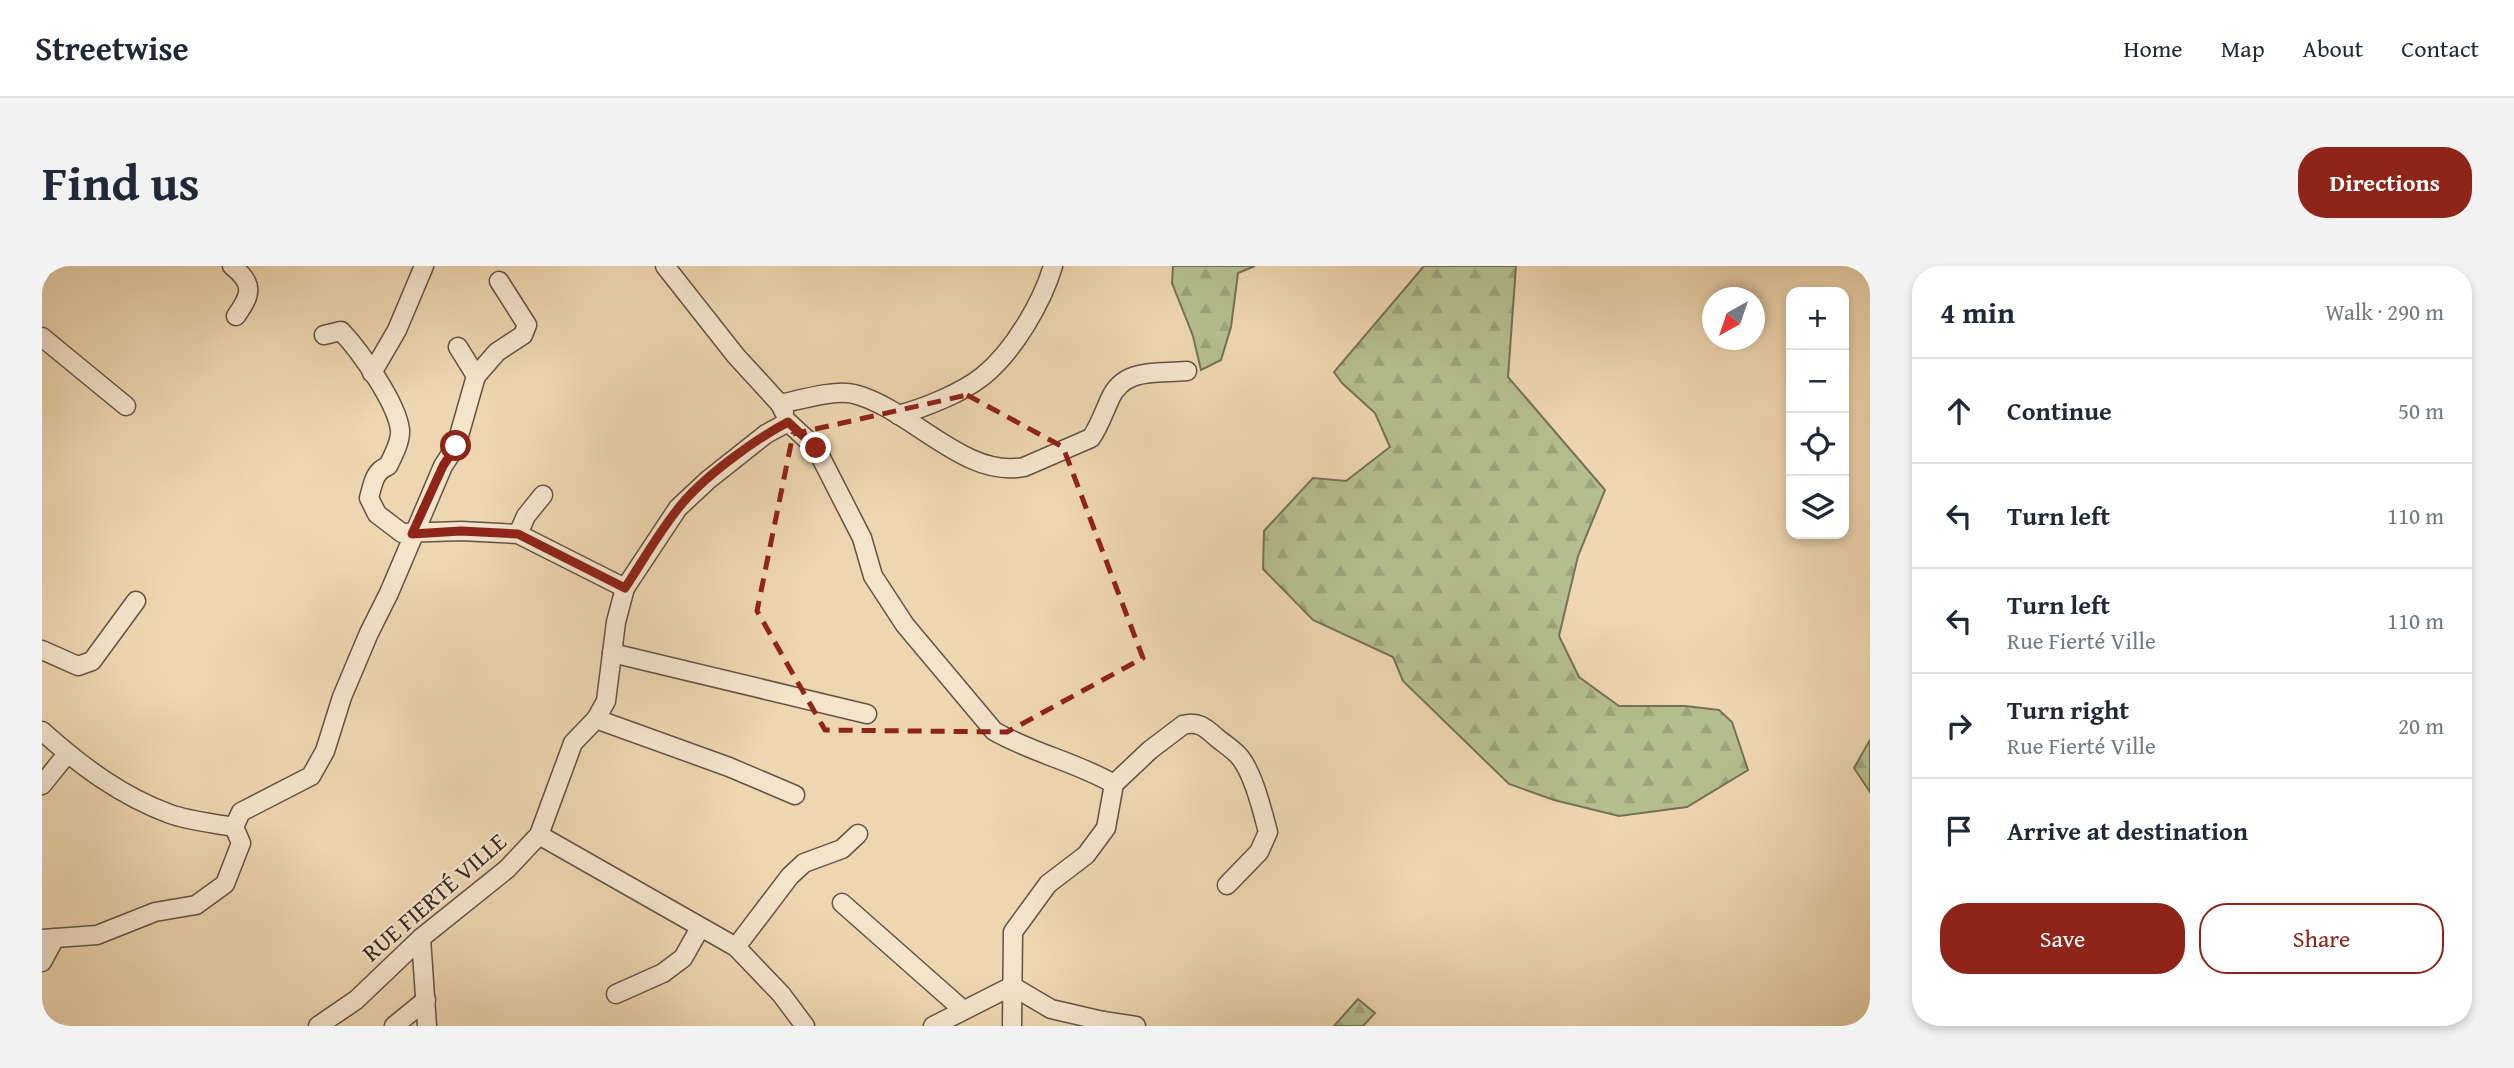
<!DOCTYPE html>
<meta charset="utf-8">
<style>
body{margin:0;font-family:"Gentium Book Plus",serif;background:#f2f2f3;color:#1f2937}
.controls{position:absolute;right:21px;top:21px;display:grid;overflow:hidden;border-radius:14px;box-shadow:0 4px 10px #0003}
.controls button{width:63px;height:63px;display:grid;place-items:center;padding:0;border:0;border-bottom:2px solid #e0e1e3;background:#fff;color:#1f2937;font:35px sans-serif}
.compass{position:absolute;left:1660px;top:21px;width:63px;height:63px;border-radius:50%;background:#fff;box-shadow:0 4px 10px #0003;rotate:220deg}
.stop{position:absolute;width:21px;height:21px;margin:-16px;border:5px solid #8f2418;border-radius:50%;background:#fff}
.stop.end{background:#8f2418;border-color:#fff;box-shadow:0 2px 7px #0008}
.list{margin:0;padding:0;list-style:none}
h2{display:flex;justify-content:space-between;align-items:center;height:91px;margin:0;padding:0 28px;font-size:30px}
h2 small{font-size:23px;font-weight:400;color:#747a83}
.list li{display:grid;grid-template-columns:46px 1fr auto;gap:21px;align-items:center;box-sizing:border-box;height:105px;padding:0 28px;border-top:2px solid #e0e1e3}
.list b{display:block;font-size:26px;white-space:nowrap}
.list p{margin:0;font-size:23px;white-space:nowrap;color:#747a83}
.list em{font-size:23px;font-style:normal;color:#747a83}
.actions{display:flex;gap:14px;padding:21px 28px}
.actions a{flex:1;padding:16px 0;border:2px solid #8f2418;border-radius:28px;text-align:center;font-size:24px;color:#8f2418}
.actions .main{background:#8f2418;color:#fff}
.icon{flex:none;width:38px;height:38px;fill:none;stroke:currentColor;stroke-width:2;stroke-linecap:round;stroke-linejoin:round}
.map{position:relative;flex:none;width:1828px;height:760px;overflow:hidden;border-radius:28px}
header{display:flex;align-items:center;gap:42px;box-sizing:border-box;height:98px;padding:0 35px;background:#fff;border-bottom:2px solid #e0e1e3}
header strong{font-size:33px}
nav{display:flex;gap:38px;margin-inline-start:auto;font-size:24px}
.intro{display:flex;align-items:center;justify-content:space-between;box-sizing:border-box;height:168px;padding:0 42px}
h1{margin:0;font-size:49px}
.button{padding:18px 32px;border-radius:28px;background:#8f2418;color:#fff;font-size:24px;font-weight:700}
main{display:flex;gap:42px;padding:0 42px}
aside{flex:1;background:#fff;border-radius:28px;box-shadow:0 4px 10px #0003}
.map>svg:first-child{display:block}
</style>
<header>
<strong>Streetwise</strong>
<nav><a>Home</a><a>Map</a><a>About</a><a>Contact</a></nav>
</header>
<div class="intro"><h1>Find us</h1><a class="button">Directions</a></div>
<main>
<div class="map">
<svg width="1828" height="760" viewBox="0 0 1828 760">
<defs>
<pattern id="forest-firs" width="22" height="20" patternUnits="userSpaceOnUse" patternTransform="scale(1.75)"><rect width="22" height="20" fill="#b5be8e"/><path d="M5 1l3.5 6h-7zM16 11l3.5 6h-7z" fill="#9ca37a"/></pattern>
</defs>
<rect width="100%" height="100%" fill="#eed6b0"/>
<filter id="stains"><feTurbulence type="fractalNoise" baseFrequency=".00286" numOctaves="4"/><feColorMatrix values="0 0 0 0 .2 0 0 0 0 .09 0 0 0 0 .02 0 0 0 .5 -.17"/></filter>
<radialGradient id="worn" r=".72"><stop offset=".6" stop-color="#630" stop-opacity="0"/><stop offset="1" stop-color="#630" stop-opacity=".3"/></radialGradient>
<!-- forest -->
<g fill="url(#forest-firs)" stroke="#757257" stroke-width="2">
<path d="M1131 0H1213L1196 7 1189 61 1179 94 1159 104 1151 70 1130 17Z"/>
<path d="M1382 0H1474L1466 111 1563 224 1536 290 1517 370 1537 411 1577 440H1643L1677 444 1690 456 1706 504 1645 541 1577 550 1512 534 1467 518 1361 415 1351 391 1271 354 1221 303 1222 265 1271 212 1304 215 1348 181 1333 147 1300 117 1292 106Z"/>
<path d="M1828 474V526L1812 502Z"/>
<path d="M1316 733 1333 747 1321 760H1292Z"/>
</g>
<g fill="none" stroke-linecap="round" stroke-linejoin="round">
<!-- minor casing -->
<g stroke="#635344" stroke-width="21">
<g id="minor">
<path d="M190 0C213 18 209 29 194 50"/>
<path d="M623 0 694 90 738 138 742 146"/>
<path d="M0 2 2 0"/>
<path d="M282 69 299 65C318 85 355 137 358 164 359 175 351 190 346 200 332 205 331 218 327 232L335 248 360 267 419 265 476 268 583 322"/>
<path d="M0 71 84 140"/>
<path d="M330 107 355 64 382 0"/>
<path d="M434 110 455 86 481 69 485 59 457 15"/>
<path d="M738 138C757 134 794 123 812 128 868 142 922 213 982 201L1049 172C1057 161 1062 146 1068 133 1082 101 1115 108 1145 105"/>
<path d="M856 149C882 142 920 127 941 110 971 86 1000 37 1011 0"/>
<path d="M476 268 484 250 501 229"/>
<path d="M0 384 36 400 50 395 94 335"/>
<path d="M570 387 825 448"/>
<path d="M554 453 687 501 753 529"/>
<path d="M0 465C39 500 79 530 128 548 148 555 171 557 192 561"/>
<path d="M0 519 25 488"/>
<path d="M497 569 694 681 739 728 763 760"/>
<path d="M800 637 920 743"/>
<path d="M379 672 385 760"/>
<path d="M0 673 55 669 113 646 154 639 183 618 199 577 192 561 199 546 269 510 283 485 300 431 327 367 347 327 401 200 414 180 434 110 416 81"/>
<path d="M694 681 748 610 762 597 800 583 816 568"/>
<path d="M0 696 13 672"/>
<path d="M574 728 621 707 641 692 658 662"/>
<path d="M1061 755 1094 760"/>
<path d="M276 760 314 734 379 672 465 603 497 569 531 477 554 453 564 435 574 356 583 322 636 242 666 214 724 168 746 156 774 182 820 272 831 310 863 359 952 465C990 487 1034 496 1072 518"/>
<path d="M352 760 384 734"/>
<path d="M891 760 970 720 1009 743 1061 755V760"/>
<path d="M970 760 971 666 1006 618 1044 589 1064 562 1072 518 1108 484 1141 459C1156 455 1163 461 1174 471 1181 477 1189 482 1196 489 1211 505 1220 544 1226 566L1217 586 1185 619"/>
</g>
</g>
<!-- minor -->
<use href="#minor" stroke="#f4e4cc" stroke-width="18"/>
</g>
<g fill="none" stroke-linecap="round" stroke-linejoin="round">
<!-- route -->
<path stroke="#8f2418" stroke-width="9" d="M414 180 401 200 370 268 419 265 476 268 583 322C600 296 616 268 635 244 658 213 712 174 746 156L774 182"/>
</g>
<!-- marked area -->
<path fill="none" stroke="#8f2418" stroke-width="5" stroke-dasharray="14 9" stroke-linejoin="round" d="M925 129 1021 181 1101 392 965 466 783 464 715 345 751 168Z"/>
<g text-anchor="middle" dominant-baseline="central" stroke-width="5" stroke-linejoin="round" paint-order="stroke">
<!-- street labels -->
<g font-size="24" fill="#352720" stroke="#f4e4cc">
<text transform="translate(392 631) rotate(-41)">RUE FIERTÉ VILLE</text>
</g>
</g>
<rect width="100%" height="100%" filter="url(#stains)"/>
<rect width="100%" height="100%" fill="url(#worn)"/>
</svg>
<div class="controls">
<button>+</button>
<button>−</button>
<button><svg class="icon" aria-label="locate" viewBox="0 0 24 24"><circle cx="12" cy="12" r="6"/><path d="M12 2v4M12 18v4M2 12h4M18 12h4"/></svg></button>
<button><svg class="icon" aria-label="layers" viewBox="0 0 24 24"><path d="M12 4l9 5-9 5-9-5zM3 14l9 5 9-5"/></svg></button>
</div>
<svg class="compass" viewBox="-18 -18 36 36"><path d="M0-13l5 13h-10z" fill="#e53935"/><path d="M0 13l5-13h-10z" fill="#747a83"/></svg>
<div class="stop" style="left:414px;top:180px"></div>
<div class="stop end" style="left:774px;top:182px"></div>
</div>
<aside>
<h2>4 min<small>Walk · 290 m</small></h2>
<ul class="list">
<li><svg class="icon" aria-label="ahead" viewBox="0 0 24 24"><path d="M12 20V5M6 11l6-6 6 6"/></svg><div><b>Continue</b></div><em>50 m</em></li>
<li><svg class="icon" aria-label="left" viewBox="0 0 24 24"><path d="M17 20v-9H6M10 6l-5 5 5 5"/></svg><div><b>Turn left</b></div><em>110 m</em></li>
<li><svg class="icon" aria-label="left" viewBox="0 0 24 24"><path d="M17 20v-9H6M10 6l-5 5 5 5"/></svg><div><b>Turn left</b><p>Rue Fierté Ville</p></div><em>110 m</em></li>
<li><svg class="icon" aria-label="right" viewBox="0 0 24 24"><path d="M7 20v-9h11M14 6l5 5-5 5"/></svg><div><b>Turn right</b><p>Rue Fierté Ville</p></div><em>20 m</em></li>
<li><svg class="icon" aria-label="arrive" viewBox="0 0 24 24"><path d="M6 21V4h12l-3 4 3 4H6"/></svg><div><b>Arrive at destination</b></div></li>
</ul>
<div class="actions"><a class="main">Save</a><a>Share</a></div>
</aside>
</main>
